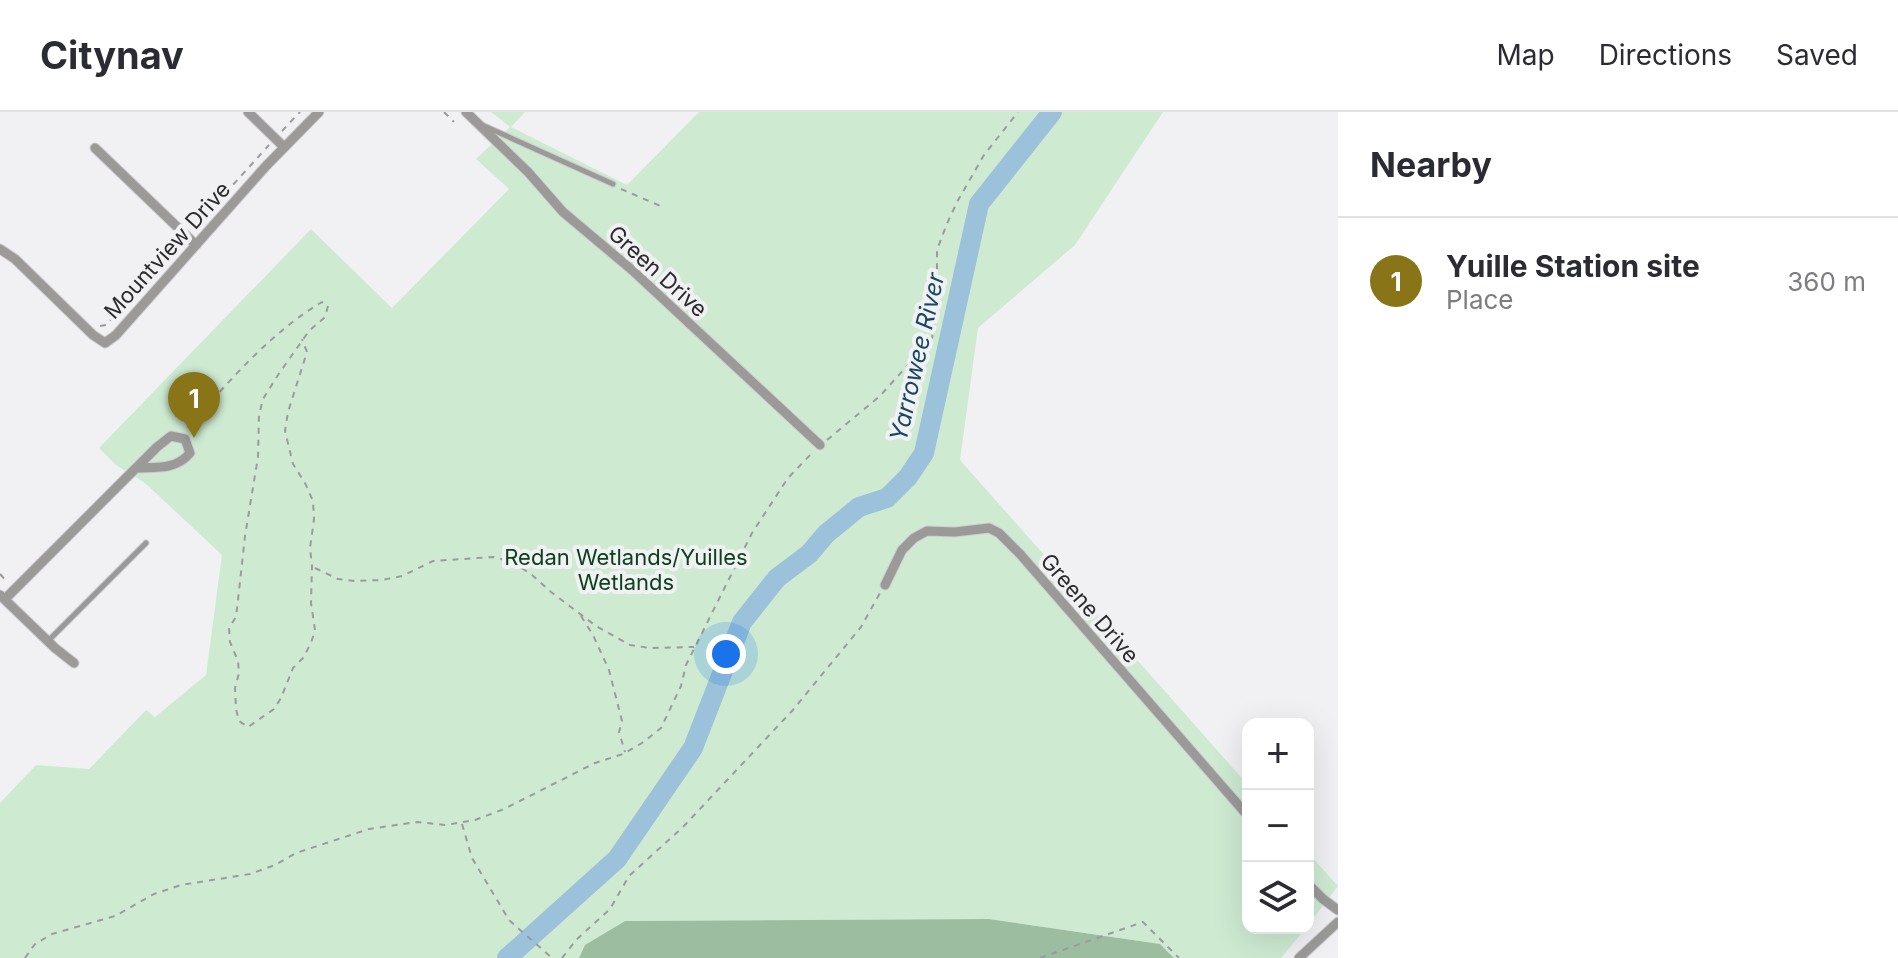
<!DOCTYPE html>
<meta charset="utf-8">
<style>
body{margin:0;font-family:Inter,sans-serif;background:#f2f2f3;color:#2b2b33}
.controls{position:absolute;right:24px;bottom:24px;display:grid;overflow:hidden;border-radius:16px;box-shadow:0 8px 32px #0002}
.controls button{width:72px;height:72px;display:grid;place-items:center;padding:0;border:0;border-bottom:2px solid #e1e1e2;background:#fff;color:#2b2b33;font:40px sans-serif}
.you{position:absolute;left:726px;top:542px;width:28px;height:28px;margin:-20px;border:6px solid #fff;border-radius:50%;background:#1a73e8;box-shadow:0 0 0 12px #1a73e833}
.badge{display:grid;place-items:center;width:52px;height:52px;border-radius:50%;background:#897518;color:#fff;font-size:26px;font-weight:700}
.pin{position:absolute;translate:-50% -66px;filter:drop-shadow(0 2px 4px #0008)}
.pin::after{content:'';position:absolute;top:42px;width:28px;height:24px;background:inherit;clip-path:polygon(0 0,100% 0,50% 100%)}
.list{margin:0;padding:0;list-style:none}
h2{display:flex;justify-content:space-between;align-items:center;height:104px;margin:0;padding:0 32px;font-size:34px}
h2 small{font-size:26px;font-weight:400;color:#7c7c81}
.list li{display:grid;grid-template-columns:52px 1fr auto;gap:24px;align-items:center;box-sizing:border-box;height:128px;padding:0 32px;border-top:2px solid #e1e1e2}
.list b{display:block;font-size:30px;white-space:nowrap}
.list p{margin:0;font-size:26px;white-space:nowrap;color:#7c7c81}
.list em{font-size:26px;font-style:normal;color:#7c7c81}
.icon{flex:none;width:44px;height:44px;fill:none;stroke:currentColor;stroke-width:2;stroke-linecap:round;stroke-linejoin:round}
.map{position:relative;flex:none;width:1338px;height:846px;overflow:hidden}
header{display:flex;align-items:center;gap:48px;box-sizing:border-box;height:112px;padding:0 40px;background:#fff;border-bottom:2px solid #e1e1e2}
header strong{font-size:38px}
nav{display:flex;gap:44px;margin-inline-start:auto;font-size:28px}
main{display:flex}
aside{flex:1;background:#fff}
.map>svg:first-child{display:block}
</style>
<header>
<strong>Citynav</strong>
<nav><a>Map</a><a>Directions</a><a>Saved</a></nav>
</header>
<main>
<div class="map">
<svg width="1338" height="846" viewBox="0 0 1338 846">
<rect width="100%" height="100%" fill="#f1f1f4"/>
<!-- green -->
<g fill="#ceebd2">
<path d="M491 0H525L511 15 627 73 699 0H1163L1075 133 978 216 960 348 1248 673V816H1306L1281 846H1174L1160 832 989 807 625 809 585 833 579 846H0V691L36 653 89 657 146 598 155 605 206 563 222 443 145 371 116 353 99 336 311 117 392 196 509 77 476 47 510 15Z"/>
<path d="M1308 741 1338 774 1308 813Z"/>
</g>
<!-- forest -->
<path fill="#9cbda0" d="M989 807 1160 832 1174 846H579L585 833 625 809Z"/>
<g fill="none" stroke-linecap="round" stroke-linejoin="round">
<!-- river -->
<path stroke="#9bc2da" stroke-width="20" d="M507 846 617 747 693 636 742 510 777 466 809 442 826 422 859 395 887 386 908 365 924 341 979 92 1052 0"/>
<!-- service casing -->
<g stroke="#cdcdd0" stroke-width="7">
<g id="service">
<path d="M482 13 613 72"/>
<path d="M49 528 146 431"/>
</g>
</g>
<!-- minor casing -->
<g stroke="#cdcdd0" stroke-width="11">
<g id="minor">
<path d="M248 0 284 35"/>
<path d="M466 0 528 60 563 100 632 158 820 333"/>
<path d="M95 36 196 133"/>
<path d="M0 137 15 147 93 223 105 231 116 223 266 54 319 0"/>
<path d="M885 473 902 438 914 426 927 419 955 420 989 416 999 421 1020 442 1248 704"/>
<path d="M0 483 55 536 74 551"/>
<path d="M5 487 157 335 171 324 185 327 190 341C176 358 156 355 136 356"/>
<path d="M1308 772 1323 787 1338 798"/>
<path d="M1299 846 1338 810"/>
</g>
</g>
<!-- path -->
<g stroke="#9b9b9e" stroke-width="2" stroke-dasharray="6 6" stroke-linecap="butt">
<path d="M444 0 454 10"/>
<path d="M282 19 300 0"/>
<path d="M621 77 665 96"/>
<path d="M193 117 269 33"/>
<path d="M100 214 106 213 180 130"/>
<path d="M188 316C227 271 271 220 322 190L328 194 325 205 309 219 278 263 263 287 259 303 258 345 245 424 238 488 236 505 229 516 230 530 238 549 239 561 235 576 236 597 239 609 248 615 274 597 281 586 293 556 303 546 311 531 315 518 311 491 312 454 310 436 314 407 313 389 305 371 293 352 285 319 288 300 307 240 302 227"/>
<path d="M827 328 880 284 932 226 937 198V138L946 114 957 90 984 43 1018 0"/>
<path d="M315 456 338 467 355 469 382 468 402 464 433 449 493 445 513 450 532 463 551 480 596 514 630 533 650 536 694 535"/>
<path d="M0 462 7 470"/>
<path d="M581 504 593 523 609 558 622 609 619 620 625 640"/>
<path d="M462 712 472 746 509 808 552 846"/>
<path d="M25 846 35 832 52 822 115 804 154 782 181 773 250 762 275 753 296 741 369 717 417 710 446 713 475 708 504 697 595 651 623 642 642 631 661 616 681 574 686 553 752 421 788 366 813 340"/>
<path d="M562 846 576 828 610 797 629 764 683 715 792 599 861 515 880 481"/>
<path d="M1040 846 1143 810 1179 846"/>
</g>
<!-- service -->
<use href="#service" stroke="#9b9a99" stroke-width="5"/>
<!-- minor -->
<use href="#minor" stroke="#9b9a99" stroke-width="9"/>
</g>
<g text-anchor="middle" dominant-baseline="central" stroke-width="8" stroke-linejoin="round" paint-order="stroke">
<!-- street labels -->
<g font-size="22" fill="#2b2b2d" stroke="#f1f1f4">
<text transform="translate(167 138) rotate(-48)">Mountview Drive</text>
<text transform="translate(658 159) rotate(42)">Green Drive</text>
<text transform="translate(1090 496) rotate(49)">Greene Drive</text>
</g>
<!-- park labels -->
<g font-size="22" fill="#0b411c" stroke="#f1f1f4">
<text x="626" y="445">Redan Wetlands/Yuilles<tspan x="626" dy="25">Wetlands</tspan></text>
</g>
<!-- water labels -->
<g font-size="24" font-style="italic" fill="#174861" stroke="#f1f1f4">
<text transform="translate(917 245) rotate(-77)">Yarrowee River</text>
</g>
</g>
</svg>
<div class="controls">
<button>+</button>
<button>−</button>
<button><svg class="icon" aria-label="layers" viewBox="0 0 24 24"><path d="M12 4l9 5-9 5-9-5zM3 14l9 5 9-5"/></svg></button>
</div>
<div class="you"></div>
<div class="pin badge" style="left:194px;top:326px">1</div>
</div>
<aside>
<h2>Nearby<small></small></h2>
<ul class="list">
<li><span class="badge">1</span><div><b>Yuille Station site</b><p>Place</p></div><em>360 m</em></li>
</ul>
</aside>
</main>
